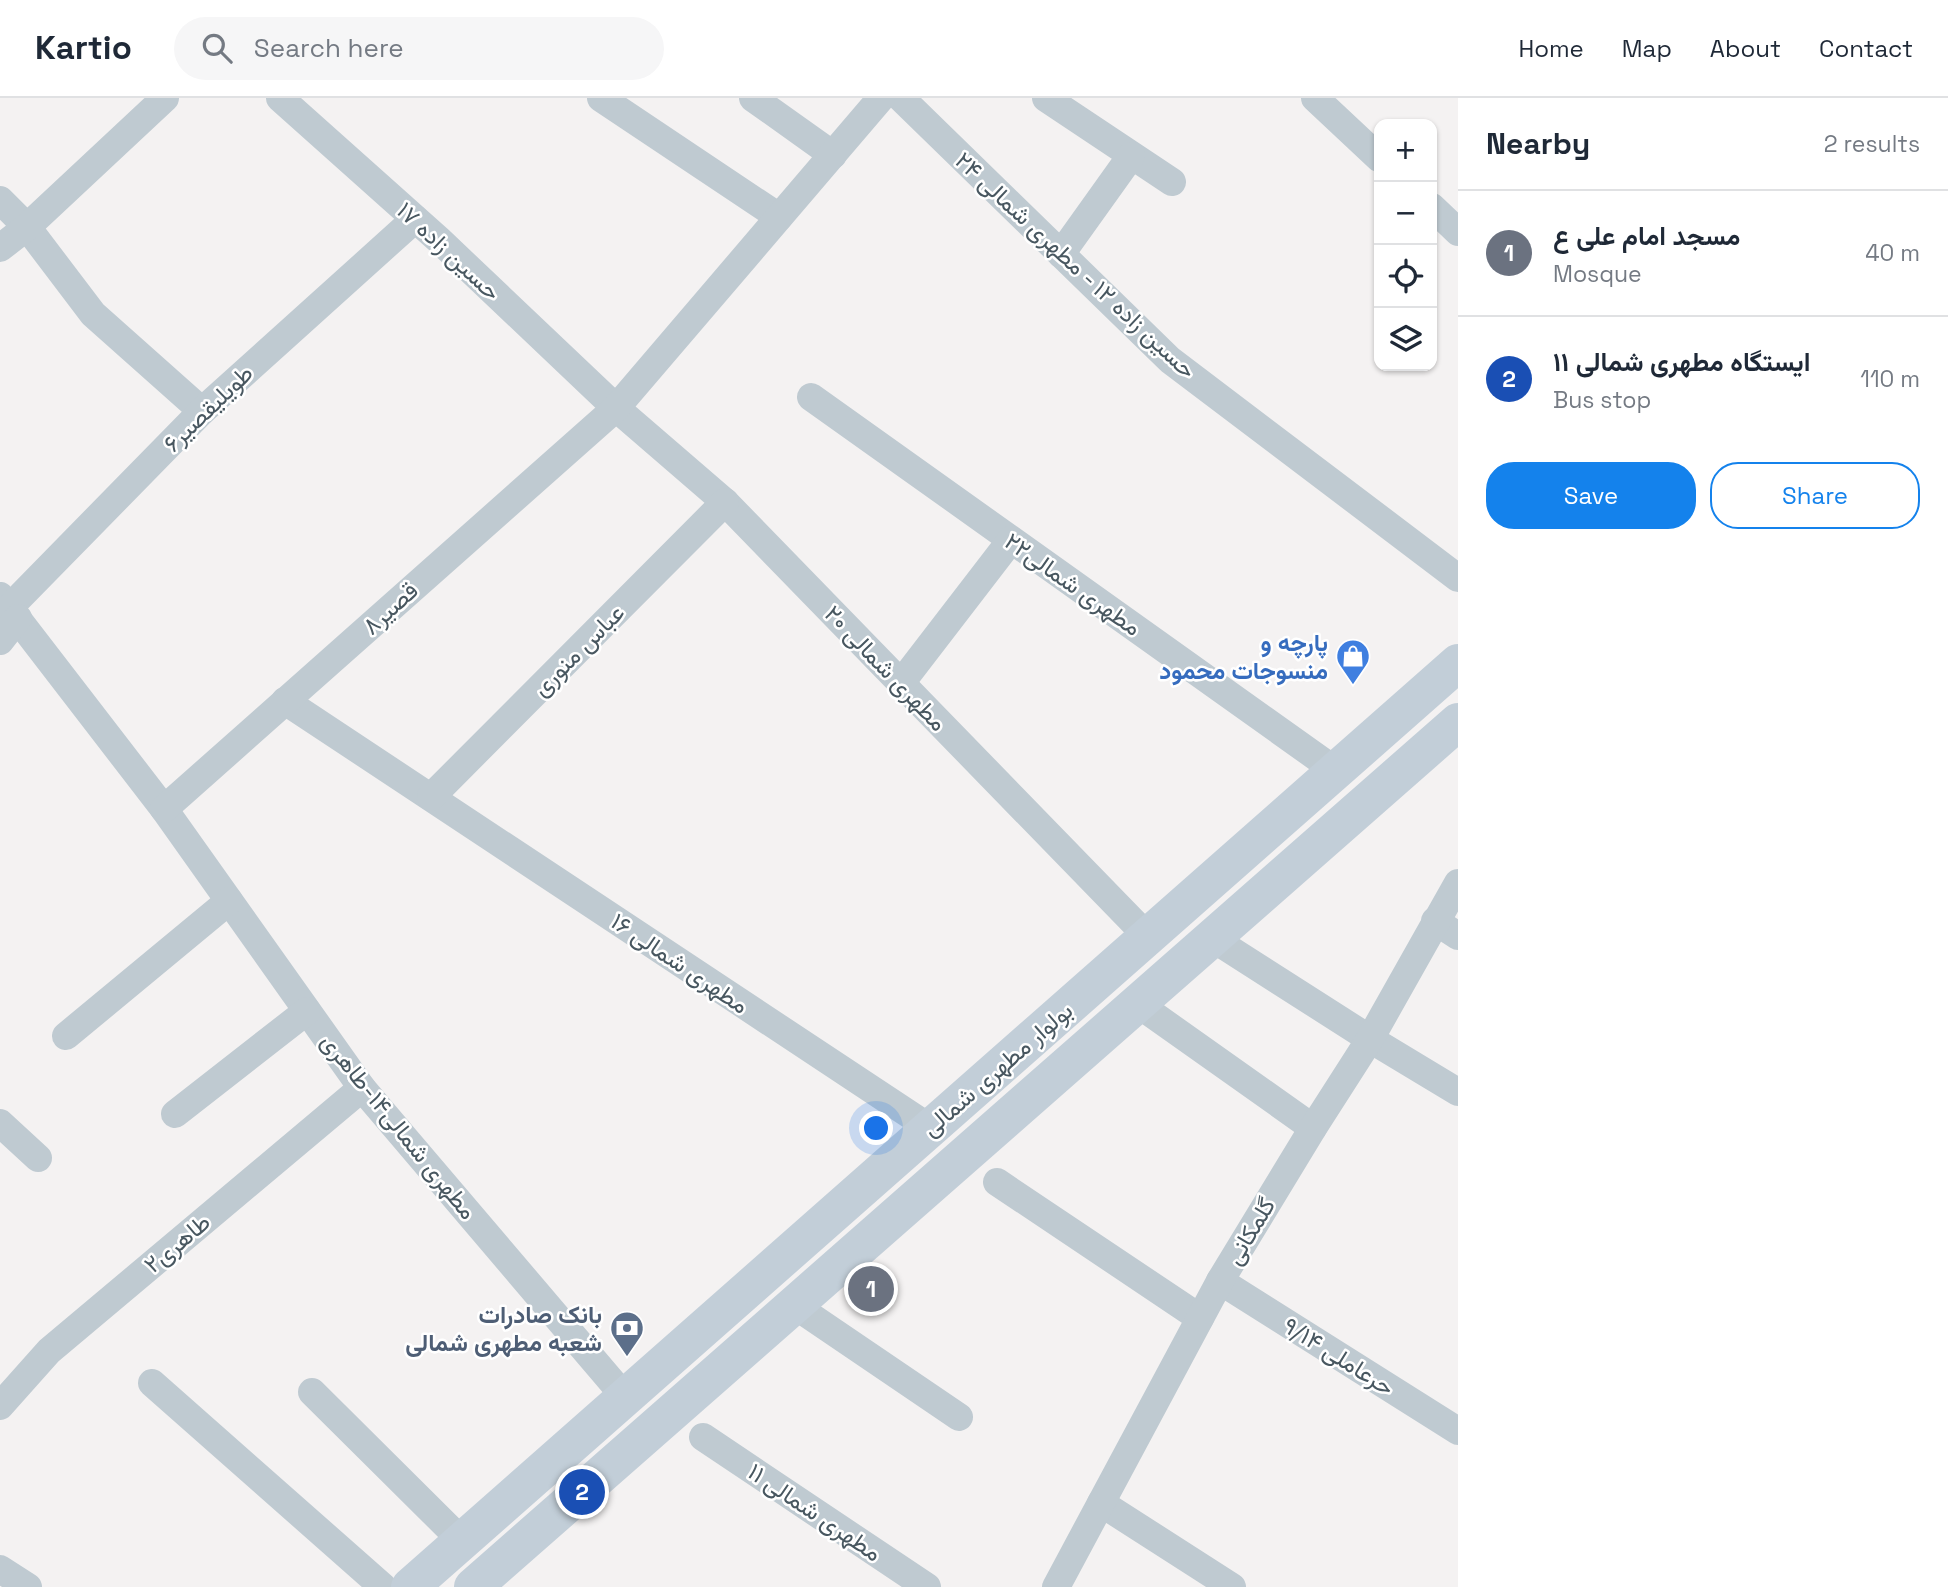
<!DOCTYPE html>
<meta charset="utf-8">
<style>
body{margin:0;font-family:"Space Grotesk",Vazirmatn,sans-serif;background:#f6f6f7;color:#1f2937}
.controls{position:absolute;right:21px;top:21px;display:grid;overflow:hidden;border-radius:14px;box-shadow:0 2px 5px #0004}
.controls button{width:63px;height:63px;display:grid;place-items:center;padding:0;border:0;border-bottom:2px solid #e0e1e3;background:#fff;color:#1f2937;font:35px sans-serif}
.you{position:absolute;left:877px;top:1031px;width:24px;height:24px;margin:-18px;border:5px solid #fff;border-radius:50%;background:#1a73e8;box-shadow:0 0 0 10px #1a73e833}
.badge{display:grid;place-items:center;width:46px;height:46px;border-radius:50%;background:#1482ec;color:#fff;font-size:23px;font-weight:700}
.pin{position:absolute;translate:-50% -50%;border:4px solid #fff;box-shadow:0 2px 7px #0006}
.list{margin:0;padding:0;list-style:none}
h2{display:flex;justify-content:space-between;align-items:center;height:91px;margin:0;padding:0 28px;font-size:30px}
h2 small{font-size:23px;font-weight:400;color:#747a83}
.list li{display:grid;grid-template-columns:46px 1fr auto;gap:21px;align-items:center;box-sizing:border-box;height:126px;padding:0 28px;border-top:2px solid #e0e1e3}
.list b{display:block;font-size:26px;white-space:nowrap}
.list p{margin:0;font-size:23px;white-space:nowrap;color:#747a83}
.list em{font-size:23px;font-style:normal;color:#747a83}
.actions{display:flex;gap:14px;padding:21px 28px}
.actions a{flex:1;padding:16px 0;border:2px solid #1482ec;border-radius:28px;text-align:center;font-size:24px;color:#1482ec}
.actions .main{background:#1482ec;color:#fff}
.icon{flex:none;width:38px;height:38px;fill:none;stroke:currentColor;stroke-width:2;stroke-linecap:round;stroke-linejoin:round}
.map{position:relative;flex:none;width:1458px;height:1489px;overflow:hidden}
header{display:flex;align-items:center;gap:42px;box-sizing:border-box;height:98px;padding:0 35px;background:#fff;border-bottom:2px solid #e0e1e3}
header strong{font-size:33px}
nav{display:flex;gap:38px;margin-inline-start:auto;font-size:24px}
.search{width:490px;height:63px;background:#f6f6f7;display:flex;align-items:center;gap:18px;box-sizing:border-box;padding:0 24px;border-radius:38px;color:#747a83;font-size:26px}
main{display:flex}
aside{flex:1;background:#fff}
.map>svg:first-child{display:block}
</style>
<header>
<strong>Kartio</strong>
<div class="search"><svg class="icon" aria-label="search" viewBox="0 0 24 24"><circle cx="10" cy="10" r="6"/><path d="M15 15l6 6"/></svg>Search here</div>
<nav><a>Home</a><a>Map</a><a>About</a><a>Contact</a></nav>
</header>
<main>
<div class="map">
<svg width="1458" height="1489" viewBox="0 0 1458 1489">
<rect width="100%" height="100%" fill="#f4f2f2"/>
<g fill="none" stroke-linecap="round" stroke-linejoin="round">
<!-- street -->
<g stroke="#bfcad1" stroke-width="28">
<path d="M280 0 439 142 616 310 725 404 1148 839"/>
<path d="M601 0 779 119"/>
<path d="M753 0 833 57"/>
<path d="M901 0 1170 262 1458 480"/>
<path d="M1046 0 1172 84"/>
<path d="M1315 0 1379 60"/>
<path d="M0 102 27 129 93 216 202 313"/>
<path d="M1432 109 1458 134"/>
<path d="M0 150 27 129 165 0"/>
<path d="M1061 156 1131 58"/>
<path d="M811 299 1336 673"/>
<path d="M0 498 164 711 362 990 625 1299"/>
<path d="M9 510 202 313 415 121"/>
<path d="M0 543 18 520"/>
<path d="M901 585 1011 442"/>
<path d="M285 603 930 1030"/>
<path d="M431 699 725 404"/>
<path d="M164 711 616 310 881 0"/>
<path d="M1435 823 1458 838"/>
<path d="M1212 840 1370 941 1458 994"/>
<path d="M1138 906 1313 1030"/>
<path d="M66 938 229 803"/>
<path d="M175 1016 307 913"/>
<path d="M0 1025 38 1060"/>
<path d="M997 1084 1200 1220"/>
<path d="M1220 1183 1458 1333"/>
<path d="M794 1207 959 1319"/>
<path d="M152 1285 383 1489"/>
<path d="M312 1294 462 1443"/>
<path d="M0 1308 49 1253 362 990"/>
<path d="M703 1339 927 1489"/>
<path d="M1101 1405 1232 1489"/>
<path d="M0 1471 28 1489"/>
<path d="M1056 1489 1220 1183 1313 1030 1370 941 1458 785"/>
</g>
<!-- secondary -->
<g stroke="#c2ced8" stroke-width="38">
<path d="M410 1489 1458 565"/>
<path d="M473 1489 1458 624"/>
</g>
</g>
<!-- icons -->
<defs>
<g id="shop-pin" transform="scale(1.75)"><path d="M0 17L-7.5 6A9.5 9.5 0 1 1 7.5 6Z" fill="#3f7fe0" stroke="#fff"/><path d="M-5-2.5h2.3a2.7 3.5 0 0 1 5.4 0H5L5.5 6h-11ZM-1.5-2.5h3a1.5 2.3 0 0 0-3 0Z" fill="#fff"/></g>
<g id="bank-pin" transform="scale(1.75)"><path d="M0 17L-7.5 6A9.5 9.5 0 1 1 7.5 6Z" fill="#5c6f8a" stroke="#fff"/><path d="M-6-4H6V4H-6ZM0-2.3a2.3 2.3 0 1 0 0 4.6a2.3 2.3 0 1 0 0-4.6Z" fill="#fff"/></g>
</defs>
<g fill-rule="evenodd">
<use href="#shop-pin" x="1353" y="558"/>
<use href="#bank-pin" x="627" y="1230"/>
</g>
<g text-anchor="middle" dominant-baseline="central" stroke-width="5" stroke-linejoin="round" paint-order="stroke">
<!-- street labels -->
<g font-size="24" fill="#485760" stroke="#fff">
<text transform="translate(449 153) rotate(43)">حسین زاده ۱۷</text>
<text transform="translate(1076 167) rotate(43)">حسین زاده ۱۲ - مطهری شمالی ۲۴</text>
<text transform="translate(208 310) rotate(-44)">طویلیقصیر۶</text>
<text transform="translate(1073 486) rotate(35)">مطهری شمالی۲۲</text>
<text transform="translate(390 510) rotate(-42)">قصیر۸</text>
<text transform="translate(578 552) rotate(-45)">عباس منوری</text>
<text transform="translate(886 570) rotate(46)">مطهری شمالی ۲۰</text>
<text transform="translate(680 865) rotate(34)">مطهری شمالی ۱۶</text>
<text transform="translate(997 971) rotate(-41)">بولوار مطهری شمالی</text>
<text transform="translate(399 1028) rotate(51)">مطهری شمالی۱۴-طاهری</text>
<text transform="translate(1250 1133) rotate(-59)">گلمکانی</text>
<text transform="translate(177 1145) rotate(-40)">طاهری۲</text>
<text transform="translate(1339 1258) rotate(32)">حرعاملی ۹/۱۴</text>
<text transform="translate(815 1414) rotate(34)">مطهری شمالی ۱۱</text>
</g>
<!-- shop labels -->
<g font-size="24" font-weight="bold" fill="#366cbe" stroke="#fff" text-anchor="end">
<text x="1328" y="544">پارچه و<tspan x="1328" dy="28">منسوجات محمود</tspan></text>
</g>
<!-- service labels -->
<g font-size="24" font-weight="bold" fill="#4e5e75" stroke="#fff" text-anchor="end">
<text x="602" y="1216">بانک صادرات<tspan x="602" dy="28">شعبه مطهری شمالی</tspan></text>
</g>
</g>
</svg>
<div class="controls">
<button>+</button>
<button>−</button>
<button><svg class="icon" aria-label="locate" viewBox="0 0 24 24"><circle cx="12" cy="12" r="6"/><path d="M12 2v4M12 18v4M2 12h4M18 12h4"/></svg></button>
<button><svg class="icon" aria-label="layers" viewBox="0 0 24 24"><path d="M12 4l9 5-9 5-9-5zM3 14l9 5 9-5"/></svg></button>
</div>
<div class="you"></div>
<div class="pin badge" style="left:871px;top:1191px;background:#6b7280">1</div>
<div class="pin badge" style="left:582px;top:1394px;background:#1a4fb4">2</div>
</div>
<aside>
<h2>Nearby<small>2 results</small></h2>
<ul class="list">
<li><span class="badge" style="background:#6b7280">1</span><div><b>مسجد امام علی ع</b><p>Mosque</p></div><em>40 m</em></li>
<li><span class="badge" style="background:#1a4fb4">2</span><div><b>ایستگاه مطهری شمالی ۱۱</b><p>Bus stop</p></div><em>110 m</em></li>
</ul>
<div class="actions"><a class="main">Save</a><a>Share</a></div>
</aside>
</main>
